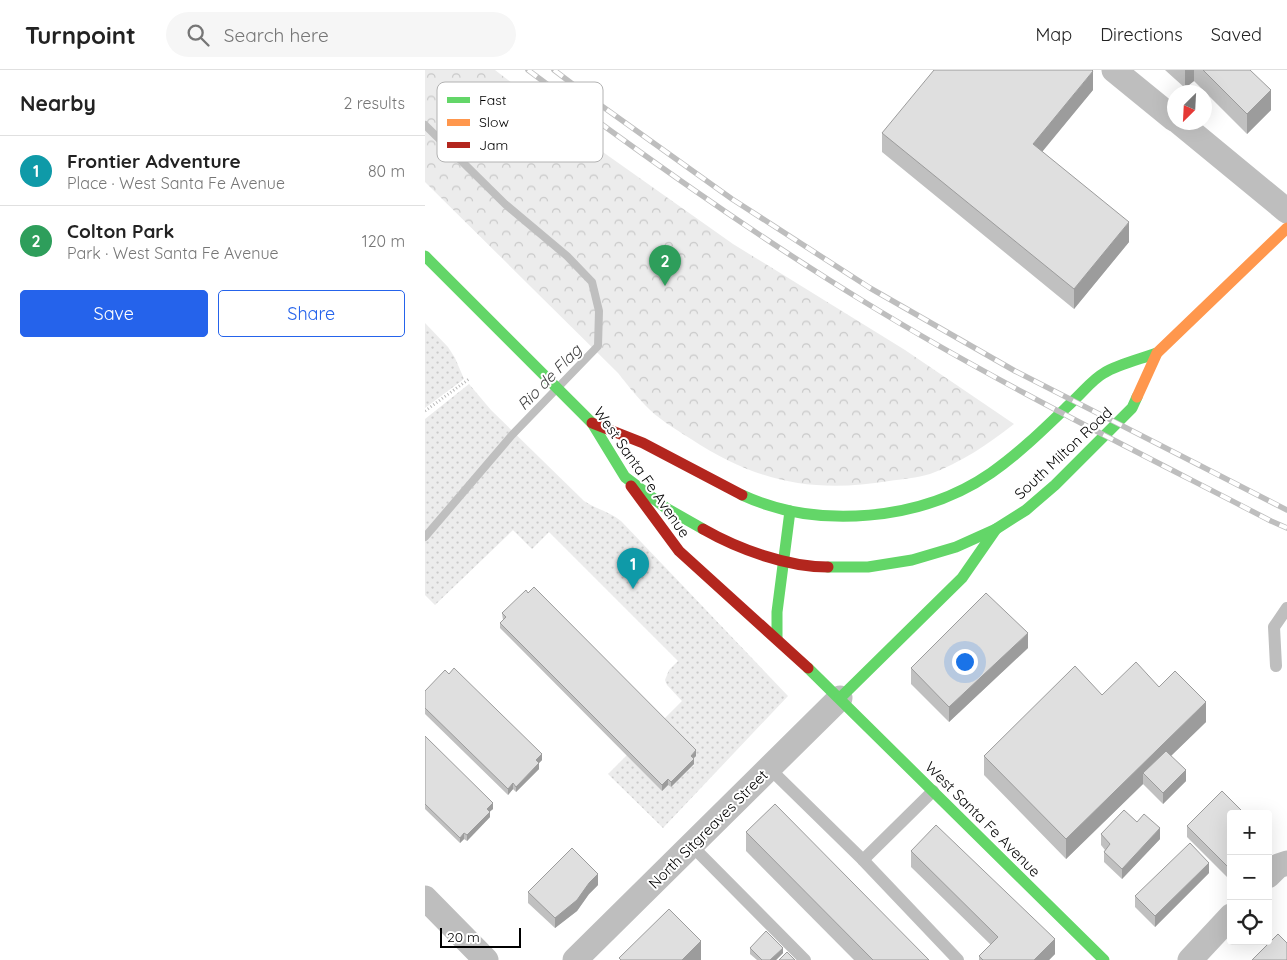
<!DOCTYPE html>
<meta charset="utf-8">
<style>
body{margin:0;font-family:Quicksand,sans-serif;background:#f6f6f6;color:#222}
.controls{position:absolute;right:15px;bottom:15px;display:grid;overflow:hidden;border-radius:5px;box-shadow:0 5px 20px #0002}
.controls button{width:45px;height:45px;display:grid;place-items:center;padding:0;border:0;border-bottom:1px solid #e0e0e0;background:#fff;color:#222;font:25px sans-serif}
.compass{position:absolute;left:742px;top:15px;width:45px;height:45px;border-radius:50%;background:#fff;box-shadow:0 5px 20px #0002;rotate:204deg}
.scale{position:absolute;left:15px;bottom:12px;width:81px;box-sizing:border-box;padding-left:5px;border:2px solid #000;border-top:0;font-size:14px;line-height:18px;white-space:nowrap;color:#000;-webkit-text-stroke:4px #fff;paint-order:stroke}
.you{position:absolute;left:539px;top:591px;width:18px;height:18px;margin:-12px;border:4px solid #fff;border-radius:50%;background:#1a73e8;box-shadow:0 0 0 8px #1a73e833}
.badge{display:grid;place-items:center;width:32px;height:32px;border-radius:50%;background:#2563eb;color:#fff;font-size:16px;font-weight:700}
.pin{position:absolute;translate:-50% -41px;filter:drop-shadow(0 1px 2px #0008)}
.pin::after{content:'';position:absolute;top:26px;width:18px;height:15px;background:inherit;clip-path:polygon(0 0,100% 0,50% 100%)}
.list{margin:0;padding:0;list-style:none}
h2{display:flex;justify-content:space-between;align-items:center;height:65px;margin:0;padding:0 20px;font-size:21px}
h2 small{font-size:16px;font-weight:400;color:#767676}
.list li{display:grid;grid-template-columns:32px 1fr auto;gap:15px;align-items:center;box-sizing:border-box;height:70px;padding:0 20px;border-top:1px solid #e0e0e0}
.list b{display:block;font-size:19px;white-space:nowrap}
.list p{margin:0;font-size:16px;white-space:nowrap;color:#767676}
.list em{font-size:16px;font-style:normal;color:#767676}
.actions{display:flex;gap:10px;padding:15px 20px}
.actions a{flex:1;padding:11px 0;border:1px solid #2563eb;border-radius:5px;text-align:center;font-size:18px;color:#2563eb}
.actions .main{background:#2563eb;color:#fff}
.icon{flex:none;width:28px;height:28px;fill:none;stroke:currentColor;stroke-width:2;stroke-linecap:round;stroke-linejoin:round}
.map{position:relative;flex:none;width:862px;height:890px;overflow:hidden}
header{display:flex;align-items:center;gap:30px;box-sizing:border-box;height:70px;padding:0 25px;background:#fff;border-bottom:1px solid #e0e0e0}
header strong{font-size:24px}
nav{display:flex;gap:28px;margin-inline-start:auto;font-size:18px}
.search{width:350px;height:45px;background:#f6f6f6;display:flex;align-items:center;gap:12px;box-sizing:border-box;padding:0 18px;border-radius:28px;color:#767676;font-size:19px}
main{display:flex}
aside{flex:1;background:#fff}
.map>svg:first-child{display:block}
</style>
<header>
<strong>Turnpoint</strong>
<div class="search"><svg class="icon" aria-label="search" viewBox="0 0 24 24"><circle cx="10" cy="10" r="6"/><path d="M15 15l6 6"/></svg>Search here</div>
<nav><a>Map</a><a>Directions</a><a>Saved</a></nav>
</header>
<main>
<aside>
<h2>Nearby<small>2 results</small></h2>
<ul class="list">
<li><span class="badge" style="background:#0f9aa8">1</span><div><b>Frontier Adventure</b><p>Place · West Santa Fe Avenue</p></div><em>80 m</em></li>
<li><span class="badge" style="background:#2e9e5b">2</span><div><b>Colton Park</b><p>Park · West Santa Fe Avenue</p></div><em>120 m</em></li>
</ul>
<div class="actions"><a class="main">Save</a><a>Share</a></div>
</aside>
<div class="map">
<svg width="862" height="890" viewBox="0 0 862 890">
<defs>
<pattern id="grass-dots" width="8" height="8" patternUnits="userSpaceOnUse" patternTransform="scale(1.25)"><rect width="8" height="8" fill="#ececec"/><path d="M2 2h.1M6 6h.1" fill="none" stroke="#c9c9c9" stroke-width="1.8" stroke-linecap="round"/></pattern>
<pattern id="park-crowns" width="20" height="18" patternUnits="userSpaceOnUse" patternTransform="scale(1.25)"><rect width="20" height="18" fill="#ececec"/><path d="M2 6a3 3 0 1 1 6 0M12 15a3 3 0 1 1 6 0" fill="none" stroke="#c9c9c9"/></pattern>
</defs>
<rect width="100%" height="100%" fill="#fff"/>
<!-- grass -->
<g fill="url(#grass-dots)">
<path d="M0 253 23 277 30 288 39 309 0 338Z"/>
<path d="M44 314 66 340 159 431C171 439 185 442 196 451L363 626 238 758 183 704 202 685 246 717 269 695 237 651 257 631 242 615 240 610 244 600 253 591 124 462 107 479 88 460 10 535 0 525V349Z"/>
</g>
<!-- park -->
<path fill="url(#park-crowns)" d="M0 0H70L175 80 308 174 480 280 589 354C563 374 536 393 505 404 492 408 477 409 464 411 387 424 330 411 266 369 250 359 232 348 220 335 210 325 202 314 193 303L0 112Z"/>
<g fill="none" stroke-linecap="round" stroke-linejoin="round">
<!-- stream -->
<path stroke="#bfbfbf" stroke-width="8" d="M0 55 80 134 142 186 167 212 174 241 173 276 87 365 0 467"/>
<!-- path -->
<path stroke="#b9b9b9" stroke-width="3" stroke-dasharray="1 2.5" stroke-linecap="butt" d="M0 341 44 309"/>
<!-- lane -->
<g stroke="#bebebe" stroke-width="12">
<path d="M851 596 849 557 862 538"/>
<path d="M344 698 438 790 508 721"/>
<path d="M266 775 380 890"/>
<path d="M438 790 533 890"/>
</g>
<!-- street -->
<g stroke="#bebebe" stroke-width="25">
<path d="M689 0 749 49"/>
<path d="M754 52 862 141"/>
<path d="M843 806 853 796 862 793"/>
<path d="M0 828 61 890"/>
<path d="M150 890 415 628"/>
<path d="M765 890 806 846"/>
</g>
<!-- fast -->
<g stroke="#63d668" stroke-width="11">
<path d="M0 186 167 353 200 407 241 438 278 459"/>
<path d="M317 425C393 460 497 451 566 403 596 382 622 356 648 331 658 322 668 309 679 303 694 294 716 289 732 283"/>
<path d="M403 497H443L487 490 531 477 571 459 601 440 630 415 707 338 712 327"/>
<path d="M352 569V542L365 441"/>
<path d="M383 598 679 890"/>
<path d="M415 628 537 508 571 459"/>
</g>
<!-- slow -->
<path stroke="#ff974d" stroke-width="11" d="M712 327 732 283 862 158"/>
<!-- jam -->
<g stroke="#b3261e" stroke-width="11">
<path d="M167 353 218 373 317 425"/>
<path d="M206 416 254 481 383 598"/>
<path d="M278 459C313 479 362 497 403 497"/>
</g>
<!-- rail casing -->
<g stroke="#bebebe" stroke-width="5.5">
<g id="rail">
<path d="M103 0C212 81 322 160 438 231 570 312 709 380 846 451L862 458"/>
<path d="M129 0 174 34 307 129 445 218 590 301 862 440"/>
</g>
</g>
<!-- rail -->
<use href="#rail" stroke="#fff" stroke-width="4" stroke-dasharray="11" stroke-linecap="butt"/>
</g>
<!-- wall -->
<g fill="#c0c0c0">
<path d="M740 0H825L846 40 822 64 769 11 760 18Z"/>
<path d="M668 20 617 81 704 172 649 239 457 82V63Z"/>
<path d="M77 543 271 686 268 688 269 694 246 717 243 715 237 721 75 558V553L78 550Z"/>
<path d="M603 578 524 652 486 614V598Z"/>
<path d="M734 617 781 652 746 686 761 711 738 734 718 714 641 789 559 705V686L677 625Z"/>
<path d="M0 621 117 690 114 693V699L91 722 88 719 83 725 0 644Z"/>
<path d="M0 666 68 739 65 741V747L42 771 39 769 35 773 0 739Z"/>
<path d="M806 744V803L802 807 762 767V756Z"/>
<path d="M712 752 735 769 697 809 679 792V782L680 780 676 775V764Z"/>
<path d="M321 762 504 890H429L321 781Z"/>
<path d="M486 781 630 884 624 890H554V886L566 875 486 797Z"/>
<path d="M784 803 730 857 710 837V826Z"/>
<path d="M173 815 164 824 152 841 130 858 103 833V822Z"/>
<path d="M325 878 358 883 351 890H332L325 884Z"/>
</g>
<!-- shaded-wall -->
<g fill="#9c9c9c">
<path d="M760 0H769V11L760 18Z"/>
<path d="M668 1V20L608 93V74Z"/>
<path d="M846 20V40L822 64V44Z"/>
<path d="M704 152V172L649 239V219Z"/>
<path d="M603 563V578L524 652V637Z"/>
<path d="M781 632V652L723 708 718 703V714L641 789V769Z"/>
<path d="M271 680V686L266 691V686Z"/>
<path d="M117 684V690L111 696V690Z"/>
<path d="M269 689V694L246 717V712Z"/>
<path d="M114 693V699L91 722V717Z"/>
<path d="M761 700V711L738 734V723Z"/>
<path d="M243 709V715L237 721V715Z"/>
<path d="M88 713V719L83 725V719Z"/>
<path d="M68 733V739L62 744V739Z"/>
<path d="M65 742V747L42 771V765Z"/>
<path d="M735 758V769L697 809V799Z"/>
<path d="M39 763V769L35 773V768Z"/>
<path d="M806 792V803L802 807V796Z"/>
<path d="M784 793V803L730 857V846Z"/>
<path d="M173 804V815L164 824 152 841 130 858V848Z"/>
<path d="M630 869V884L624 890H609Z"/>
<path d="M276 871V890H257Z"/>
<path d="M358 878V883L351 890H345Z"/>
</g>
<!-- building -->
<g fill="#dfdfdf" stroke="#9c9c9c">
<path d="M509 0H667L668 1 608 74 704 152 649 219 457 63Z"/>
<path d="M778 0H825L846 20 822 44Z"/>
<path d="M109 517 271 680 266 686 269 689 246 712 243 709 237 715 75 553 81 547 77 543 101 520 103 523Z"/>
<path d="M561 523 603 563 524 637 486 598Z"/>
<path d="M711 592 734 617 750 601 781 632 641 769 559 686 650 596 677 625Z"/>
<path d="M29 598 117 684 111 690 114 693 91 717 88 713 83 719 0 638V621L20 600 24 604Z"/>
<path d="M0 666 68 733 62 739 65 742 42 765 39 763 35 768 0 734Z"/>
<path d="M741 681 761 700 738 723 718 703Z"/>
<path d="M797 721 820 744H806V792L802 796 762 756Z"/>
<path d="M350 734 504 890H448L321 762Z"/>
<path d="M699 740 712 752 719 744 735 758 697 799 679 782 685 774 676 764Z"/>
<path d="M511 755 630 869 609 890H558L554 886 573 867 486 781Z"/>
<path d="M765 773 784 793 730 846 710 826Z"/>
<path d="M147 778 173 804 164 813 152 830 130 848 103 822Z"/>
<path d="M244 839 276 871 257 890H196L194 888Z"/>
<path d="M341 861 358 878 345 890H337L325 878Z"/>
<path d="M853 864 862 873V890H827Z"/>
<path d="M362 882 370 890H354Z"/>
</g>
<g text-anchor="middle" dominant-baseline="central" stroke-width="4" stroke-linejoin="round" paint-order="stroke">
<!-- street labels -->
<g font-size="15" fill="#000" stroke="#fff">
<text transform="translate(638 383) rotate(-43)">South Milton Road</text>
<text transform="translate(217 402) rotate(55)">West Santa Fe Avenue</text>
<text transform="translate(558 749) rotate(45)">West Santa Fe Avenue</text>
<text transform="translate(283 759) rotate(-45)">North Sitgreaves Street</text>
</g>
<!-- water labels -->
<g font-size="16" font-style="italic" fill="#444" stroke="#fff">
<text transform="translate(124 307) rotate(-46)">Rio de Flag</text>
</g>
</g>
<!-- legend -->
<rect x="12" y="12" width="166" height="80" rx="8" fill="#fff" stroke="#b2b2b2" stroke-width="1"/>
<rect x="22" y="27" width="23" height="6" fill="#63d668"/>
<rect x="22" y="49" width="23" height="7" fill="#ff974d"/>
<rect x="22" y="72" width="23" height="6" fill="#b3261e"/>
<g font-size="14" fill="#000">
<text x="54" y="35">Fast</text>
<text x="54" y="57">Slow</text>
<text x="54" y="80">Jam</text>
</g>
</svg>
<div class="controls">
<button>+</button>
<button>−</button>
<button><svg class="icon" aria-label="locate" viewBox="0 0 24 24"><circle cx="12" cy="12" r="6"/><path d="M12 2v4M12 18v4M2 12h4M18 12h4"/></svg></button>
</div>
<svg class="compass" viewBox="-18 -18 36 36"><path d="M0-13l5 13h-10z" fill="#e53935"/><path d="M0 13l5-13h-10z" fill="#767676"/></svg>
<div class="scale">20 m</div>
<div class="you"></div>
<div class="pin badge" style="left:208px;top:519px;background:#0f9aa8">1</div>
<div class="pin badge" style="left:240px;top:216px;background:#2e9e5b">2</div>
</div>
</main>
